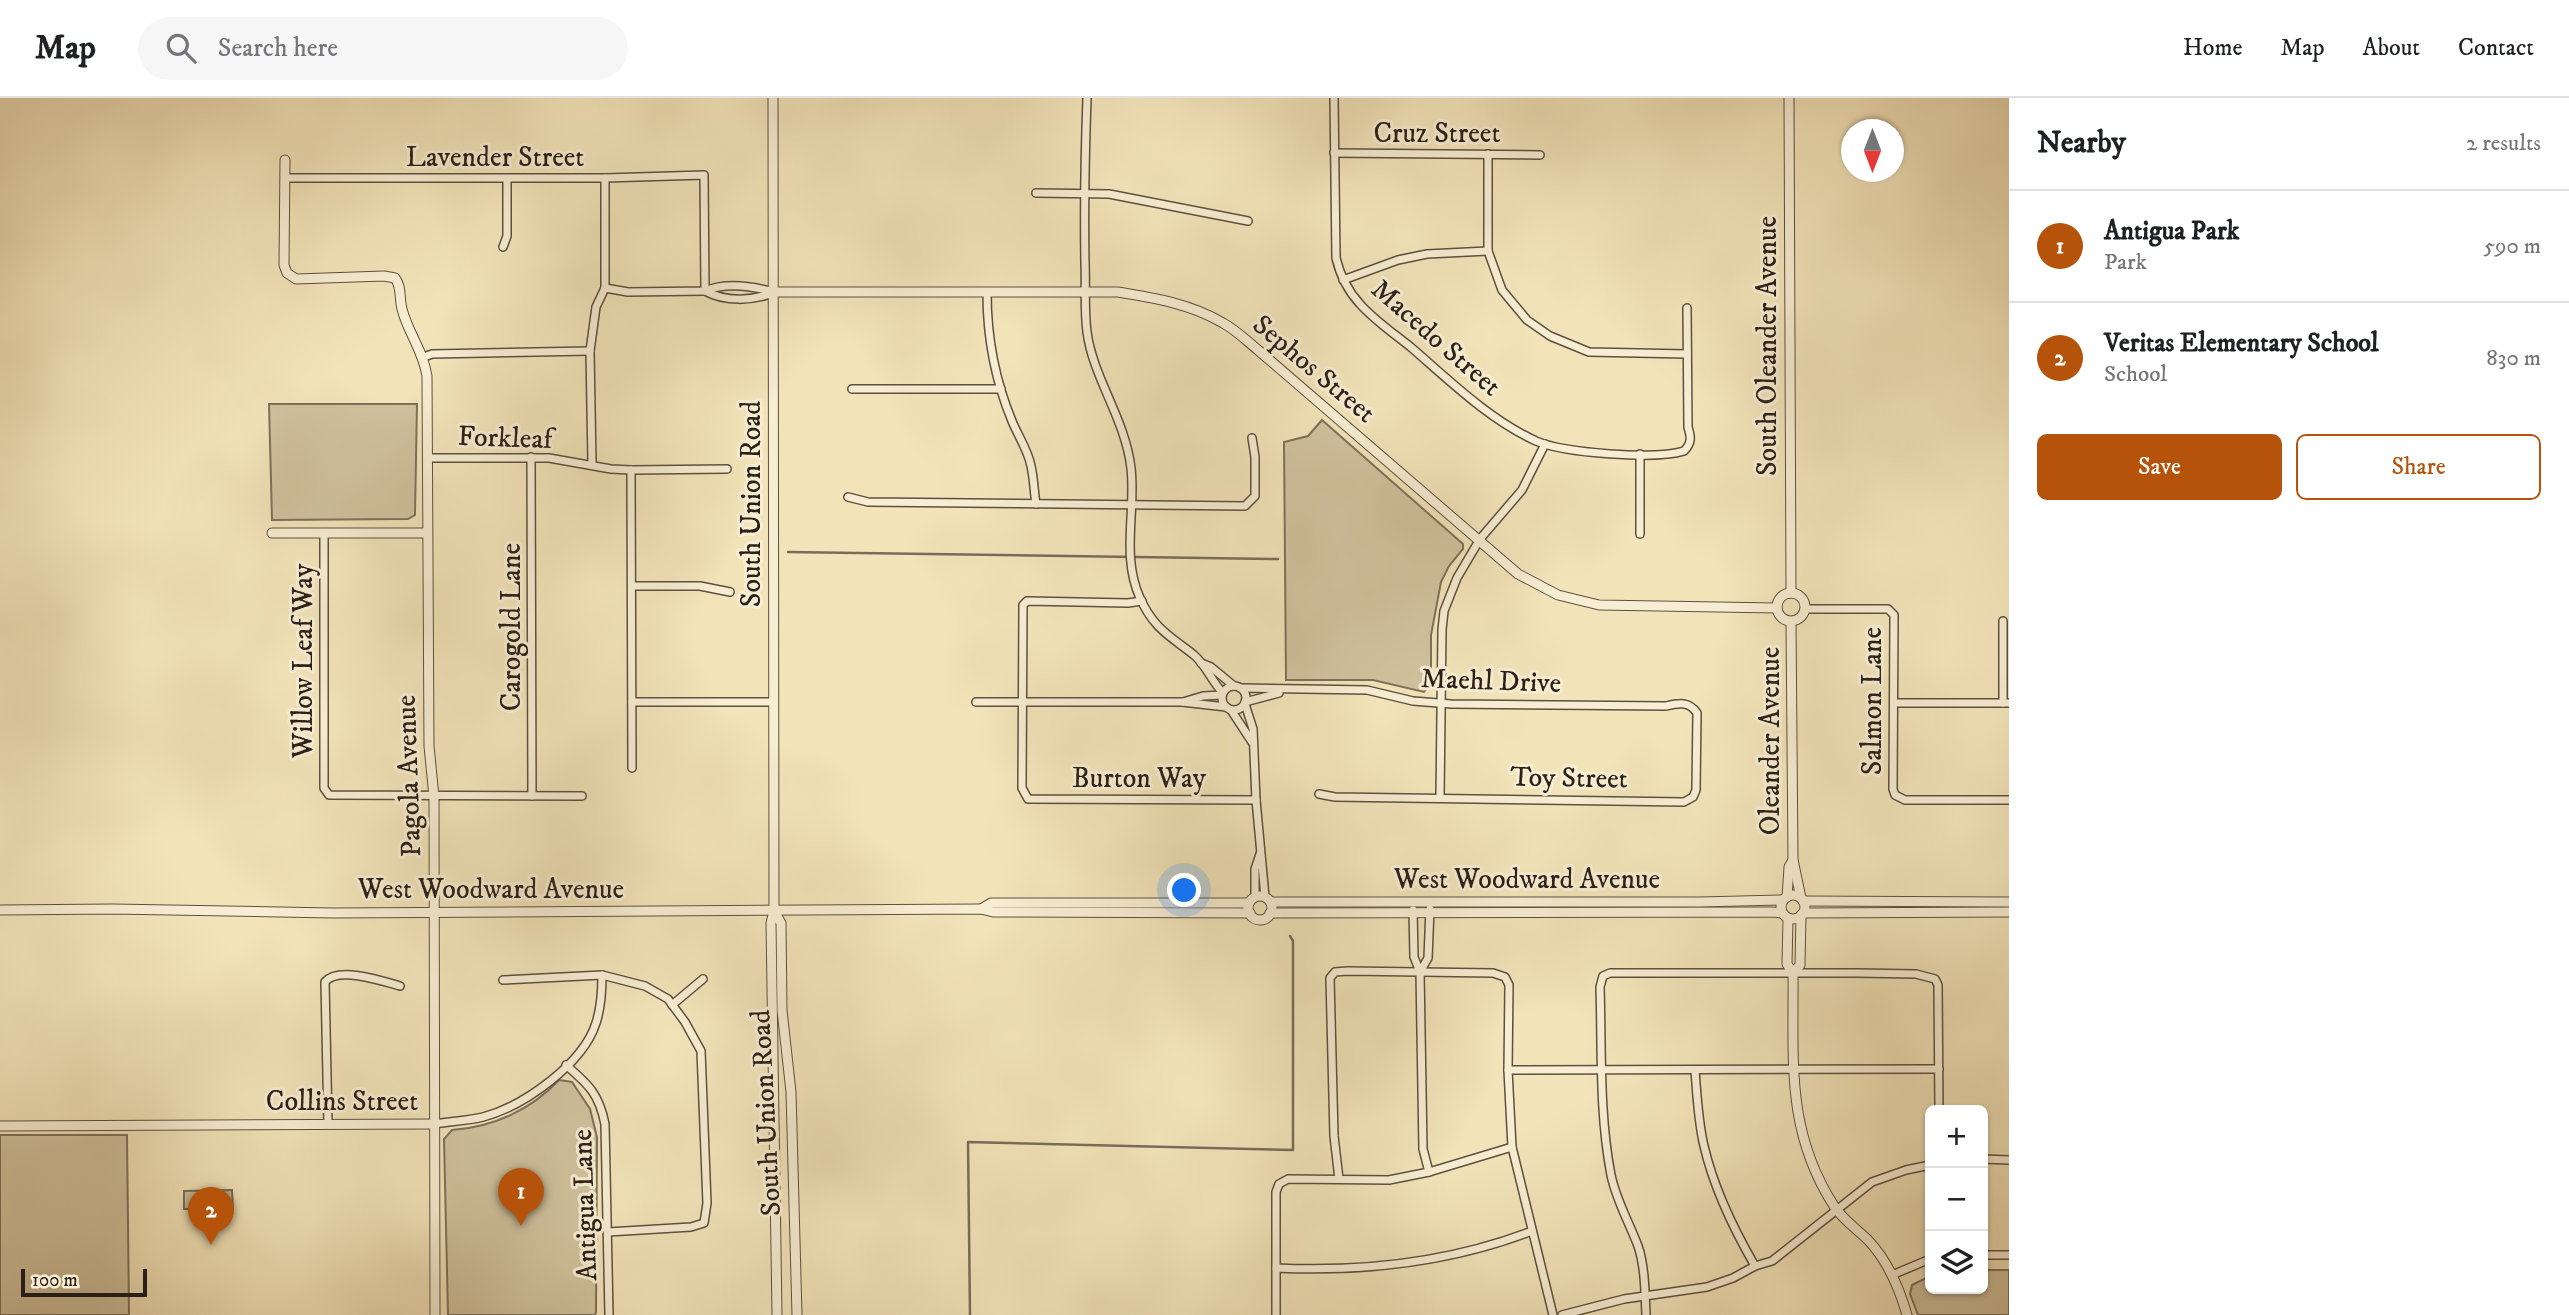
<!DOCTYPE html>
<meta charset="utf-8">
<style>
body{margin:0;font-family:"IM FELL DW Pica",serif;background:#f6f6f6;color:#202124}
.controls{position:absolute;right:21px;bottom:21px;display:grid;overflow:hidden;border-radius:10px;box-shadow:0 2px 5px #0004}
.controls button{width:63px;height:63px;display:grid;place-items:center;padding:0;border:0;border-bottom:2px solid #e0e0e0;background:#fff;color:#202124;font:35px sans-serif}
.compass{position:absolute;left:1841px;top:21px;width:63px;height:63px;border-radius:50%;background:#fff;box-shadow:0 2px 5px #0004;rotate:180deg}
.scale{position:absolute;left:21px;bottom:18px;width:126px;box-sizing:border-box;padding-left:7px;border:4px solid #2a2018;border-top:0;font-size:19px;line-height:24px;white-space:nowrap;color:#2a2018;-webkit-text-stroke:5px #f7edd2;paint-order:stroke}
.you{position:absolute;left:1185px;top:793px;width:24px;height:24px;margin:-18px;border:5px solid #fff;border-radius:50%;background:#1a73e8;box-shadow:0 0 0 10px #1a73e833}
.badge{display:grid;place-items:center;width:46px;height:46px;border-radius:50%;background:#b45309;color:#fff;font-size:23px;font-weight:700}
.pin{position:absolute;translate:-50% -58px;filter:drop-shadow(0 2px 4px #0008)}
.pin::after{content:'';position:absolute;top:37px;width:24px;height:21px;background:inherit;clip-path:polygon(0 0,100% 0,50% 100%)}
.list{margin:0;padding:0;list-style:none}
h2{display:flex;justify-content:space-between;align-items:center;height:91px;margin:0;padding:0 28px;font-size:30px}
h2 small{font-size:23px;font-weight:400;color:#757577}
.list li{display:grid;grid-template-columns:46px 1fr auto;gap:21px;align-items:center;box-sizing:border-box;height:112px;padding:0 28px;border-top:2px solid #e0e0e0}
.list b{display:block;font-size:26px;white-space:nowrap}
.list p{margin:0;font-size:23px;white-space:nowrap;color:#757577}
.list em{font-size:23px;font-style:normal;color:#757577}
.actions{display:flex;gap:14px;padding:21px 28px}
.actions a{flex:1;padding:16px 0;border:2px solid #b45309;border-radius:10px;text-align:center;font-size:24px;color:#b45309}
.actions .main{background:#b45309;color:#fff}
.icon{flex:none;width:38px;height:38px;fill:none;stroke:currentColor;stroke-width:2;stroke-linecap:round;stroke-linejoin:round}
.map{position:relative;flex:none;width:2009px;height:1217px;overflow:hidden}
header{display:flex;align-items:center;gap:42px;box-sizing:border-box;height:98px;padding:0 35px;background:#fff;border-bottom:2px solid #e0e0e0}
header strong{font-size:33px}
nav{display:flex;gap:38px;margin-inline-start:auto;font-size:24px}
.search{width:490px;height:63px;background:#f6f6f6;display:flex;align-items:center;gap:18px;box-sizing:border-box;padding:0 24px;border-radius:38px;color:#757577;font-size:26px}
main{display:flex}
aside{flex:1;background:#fff}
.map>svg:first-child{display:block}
</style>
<header>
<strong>Map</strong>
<div class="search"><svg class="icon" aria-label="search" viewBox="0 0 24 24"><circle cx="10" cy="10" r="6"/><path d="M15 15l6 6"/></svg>Search here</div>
<nav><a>Home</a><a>Map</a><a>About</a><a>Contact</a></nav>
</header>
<main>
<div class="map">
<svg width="2009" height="1217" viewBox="0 0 2009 1217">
<rect width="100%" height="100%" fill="#f2e3b9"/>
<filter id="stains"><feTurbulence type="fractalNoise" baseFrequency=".00286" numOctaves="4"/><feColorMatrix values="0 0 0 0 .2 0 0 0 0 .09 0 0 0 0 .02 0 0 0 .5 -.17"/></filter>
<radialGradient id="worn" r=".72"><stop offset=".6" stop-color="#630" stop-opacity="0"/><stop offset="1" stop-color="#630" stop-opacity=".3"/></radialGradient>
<!-- green -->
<g fill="#d0c29e" stroke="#7d715b" stroke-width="2">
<path d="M269 306H417L415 417 408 421 272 422Z"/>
<path d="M1322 322 1463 446V451L1449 468 1441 484 1431 537V585L1424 594 1373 582H1286L1284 344 1308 338Z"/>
<path d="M559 982 572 984 590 1011 597 1039 596 1214 595 1217H448L444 1041 452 1032C493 1029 531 1012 559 982Z"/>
<path d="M0 1037H127L129 1217H0Z"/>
<path d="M232 1092 233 1111H184V1093Z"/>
<path d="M1983 1172H2009V1217H1918L1910 1196 1912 1187 1930 1178V1191H1983Z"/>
</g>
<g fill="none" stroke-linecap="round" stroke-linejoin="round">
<!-- stream -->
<g stroke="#796d58" stroke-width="2.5">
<path d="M788 454 1278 461"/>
<path d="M970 1217 968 1044 1293 1052V843L1290 838"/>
</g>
<!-- minor casing -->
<g stroke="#5c5140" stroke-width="10">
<g id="minor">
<path d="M1087 0C1085 55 1084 110 1085 165 1086 187 1084 211 1087 234 1093 280 1125 320 1131 370 1136 414 1121 458 1140 500 1154 531 1170 538 1194 557 1206 567 1212 584 1223 595"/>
<path d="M1334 0 1336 160C1340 177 1348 193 1360 206 1375 223 1396 237 1413 251 1451 284 1490 322 1536 343 1564 355 1655 362 1684 353 1692 345 1691 339 1688 329L1687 210"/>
<path d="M1334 55 1540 57"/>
<path d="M1488 56V153L1502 192 1527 222 1550 238 1589 254 1687 256"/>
<path d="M286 80H605L704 77 705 193"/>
<path d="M1036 95 1109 96 1248 123"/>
<path d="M503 149 507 138V81"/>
<path d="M1343 182 1398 162 1427 156 1488 153"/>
<path d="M605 190 628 194 705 193C726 184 752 188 774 194"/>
<path d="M705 193C725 204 752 203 773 195"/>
<path d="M987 195C987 239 995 282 1012 323 1018 338 1028 352 1031 368 1034 381 1034 394 1036 406"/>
<path d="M424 259 432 256 590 253"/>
<path d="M852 291H1001"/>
<path d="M531 359 532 698"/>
<path d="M428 360H549L611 371 631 372 727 371"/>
<path d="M592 366 590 253 596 209 605 190V80"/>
<path d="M631 372 632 670"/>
<path d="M848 399 868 404 1245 408 1255 398V359L1252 340"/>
<path d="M324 435V690L329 697 582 698"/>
<path d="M1640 436V356"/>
<path d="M632 488H700L730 494"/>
<path d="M1142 503 1128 505 1027 503 1023 507 1022 690 1028 701 1256 702"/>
<path d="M1805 511H1888L1894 517 1893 691 1895 697 1905 702H2009"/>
<path d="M1201 565 1211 569 1234 588"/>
<circle cx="1234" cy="600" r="12"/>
<path d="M1240 590 1367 592 1413 603 1451 606 1666 608C1679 605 1689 603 1697 615L1696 692 1693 699 1684 704 1335 699 1319 696"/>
<path d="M632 604H773"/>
<path d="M976 604H1182L1226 609"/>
<path d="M1183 604 1203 598 1222 597"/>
<path d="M1245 604 1279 595"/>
<path d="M1894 605H2009"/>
<path d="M2003 605V523"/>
<path d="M1245 606 1253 631 1256 702 1265 799"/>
<path d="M1231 612 1252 644"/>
<path d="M1440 700 1442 532 1444 513 1457 480 1480 441 1522 392 1545 346"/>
<path d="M1255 799V771L1260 756"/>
<path d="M1413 812 1414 859 1420 874 1428 860 1430 811"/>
<path d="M1420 874 1423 1051 1429 1074"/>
<path d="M503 882 602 877 645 888 668 901 685 924 701 953 707 1105 704 1125 691 1129 608 1134"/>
<path d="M672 907 703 881"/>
<path d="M566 967C589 987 599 996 605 1026L609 1217"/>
<path d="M1508 972 1939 971"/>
<path d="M1695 972C1697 997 1698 1023 1704 1048 1714 1091 1733 1130 1755 1168"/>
<path d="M328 1026 325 884C338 868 383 883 400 888"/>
<path d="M435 1026C450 1023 468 1023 483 1019 524 1008 583 966 596 925 601 910 602 892 602 877"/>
<path d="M1983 1061 2009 1062"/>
<path d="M1339 1081 1334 1038 1330 880 1335 874 1347 873 1493 875 1505 879 1509 887 1508 972 1512 1049 1553 1217"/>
<path d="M1983 1157H2009"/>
<path d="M1276 1170C1364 1174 1449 1165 1532 1133"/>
<path d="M1892 1177 1930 1161"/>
<path d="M1276 1217V1094L1279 1086 1288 1081 1389 1082 1429 1074 1512 1049"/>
<path d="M1562 1217 1624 1201 1707 1189 1733 1180 1755 1168 1772 1163 1872 1084 1906 1072 1930 1067"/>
<path d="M1646 1217C1645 1195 1645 1168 1638 1148 1629 1124 1616 1102 1611 1077 1599 1015 1602 952 1600 889L1603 878 1610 875H1858L1916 876 1935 881 1938 887 1939 1012"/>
</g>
</g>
<!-- tertiary casing -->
<g stroke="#5c5140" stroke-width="11">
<g id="tertiary">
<path d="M773 0 774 813 771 825 777 1217"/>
<path d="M1789 0 1791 495"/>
<path d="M285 62 284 167 287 175 296 181 384 178 395 180C402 189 399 200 402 211 408 235 423 252 427 278L429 648 434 699 435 1217"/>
<path d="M774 194H1118C1155 200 1191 206 1223 225 1236 232 1247 243 1258 252L1518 476 1558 497 1599 507 1777 510"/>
<path d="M272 435H427"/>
<circle cx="1791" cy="509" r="14"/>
<path d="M1791 524 1793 762 1801 800"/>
<circle cx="1793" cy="809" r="12"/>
<circle cx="1260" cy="810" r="12"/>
<path d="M1787 799 1789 769 1793 762"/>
<path d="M1803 803 2009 804"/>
<path d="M1271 804H1700L1783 802"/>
<path d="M981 811 991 805H1249"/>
<path d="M0 812 113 811 333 815 981 811 993 814 1250 815"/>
<path d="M774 813 781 825 782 912 791 994 797 1217"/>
<path d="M1270 815 1772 814 1782 815"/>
<path d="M1803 815 2009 814"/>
<path d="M1788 820 1787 866 1793 875C1794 961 1785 1032 1834 1108 1842 1121 1857 1131 1868 1142 1888 1163 1899 1189 1907 1217"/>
<path d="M1793 875 1800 867 1801 817"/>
<path d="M0 1028 435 1026"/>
</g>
</g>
<!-- minor -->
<use href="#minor" stroke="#f7edd2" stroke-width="7"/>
<!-- tertiary -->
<use href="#tertiary" stroke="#f7edd2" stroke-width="9"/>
</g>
<g text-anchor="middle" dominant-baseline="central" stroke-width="6" stroke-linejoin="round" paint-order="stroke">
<!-- street labels -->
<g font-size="28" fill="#2a2018" stroke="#f7edd2">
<text x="1437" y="35">Cruz Street</text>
<text x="495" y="59">Lavender Street</text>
<text transform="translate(1436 240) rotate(41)">Macedo Street</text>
<text transform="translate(1767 248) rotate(-90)">South Oleander Avenue</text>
<text transform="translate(1314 271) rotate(40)">Sephos Street</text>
<text transform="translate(505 340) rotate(2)">Forkleaf</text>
<text transform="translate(751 406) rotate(-90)">South Union Road</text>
<text transform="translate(511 529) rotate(-90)">Carogold Lane</text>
<text transform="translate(303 563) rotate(-90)">Willow Leaf Way</text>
<text transform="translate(1491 583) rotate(2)">Maehl Drive</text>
<text transform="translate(1872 603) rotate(-90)">Salmon Lane</text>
<text transform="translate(1770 643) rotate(-90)">Oleander Avenue</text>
<text transform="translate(409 678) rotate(-92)">Pagola Avenue</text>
<text x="1139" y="680">Burton Way</text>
<text transform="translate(1569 680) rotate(1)">Toy Street</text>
<text x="1527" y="781">West Woodward Avenue</text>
<text x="491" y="791">West Woodward Avenue</text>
<text x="342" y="1003">Collins Street</text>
<text transform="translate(766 1015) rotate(-93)">South Union Road</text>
<text transform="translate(585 1107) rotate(-92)">Antigua Lane</text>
</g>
</g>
<rect width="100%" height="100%" filter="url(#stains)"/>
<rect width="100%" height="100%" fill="url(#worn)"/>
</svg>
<div class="controls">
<button>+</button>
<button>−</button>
<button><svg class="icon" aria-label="layers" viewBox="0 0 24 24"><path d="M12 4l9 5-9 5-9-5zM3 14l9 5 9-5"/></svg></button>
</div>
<svg class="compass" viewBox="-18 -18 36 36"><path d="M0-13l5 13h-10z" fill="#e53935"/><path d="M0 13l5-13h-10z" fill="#757577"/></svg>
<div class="scale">100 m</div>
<div class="you"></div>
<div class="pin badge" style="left:521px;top:1128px">1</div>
<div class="pin badge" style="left:211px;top:1147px">2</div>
</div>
<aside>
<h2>Nearby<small>2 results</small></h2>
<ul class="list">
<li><span class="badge">1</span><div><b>Antigua Park</b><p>Park</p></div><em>590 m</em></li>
<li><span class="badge">2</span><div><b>Veritas Elementary School</b><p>School</p></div><em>830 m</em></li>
</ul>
<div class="actions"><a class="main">Save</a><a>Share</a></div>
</aside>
</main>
